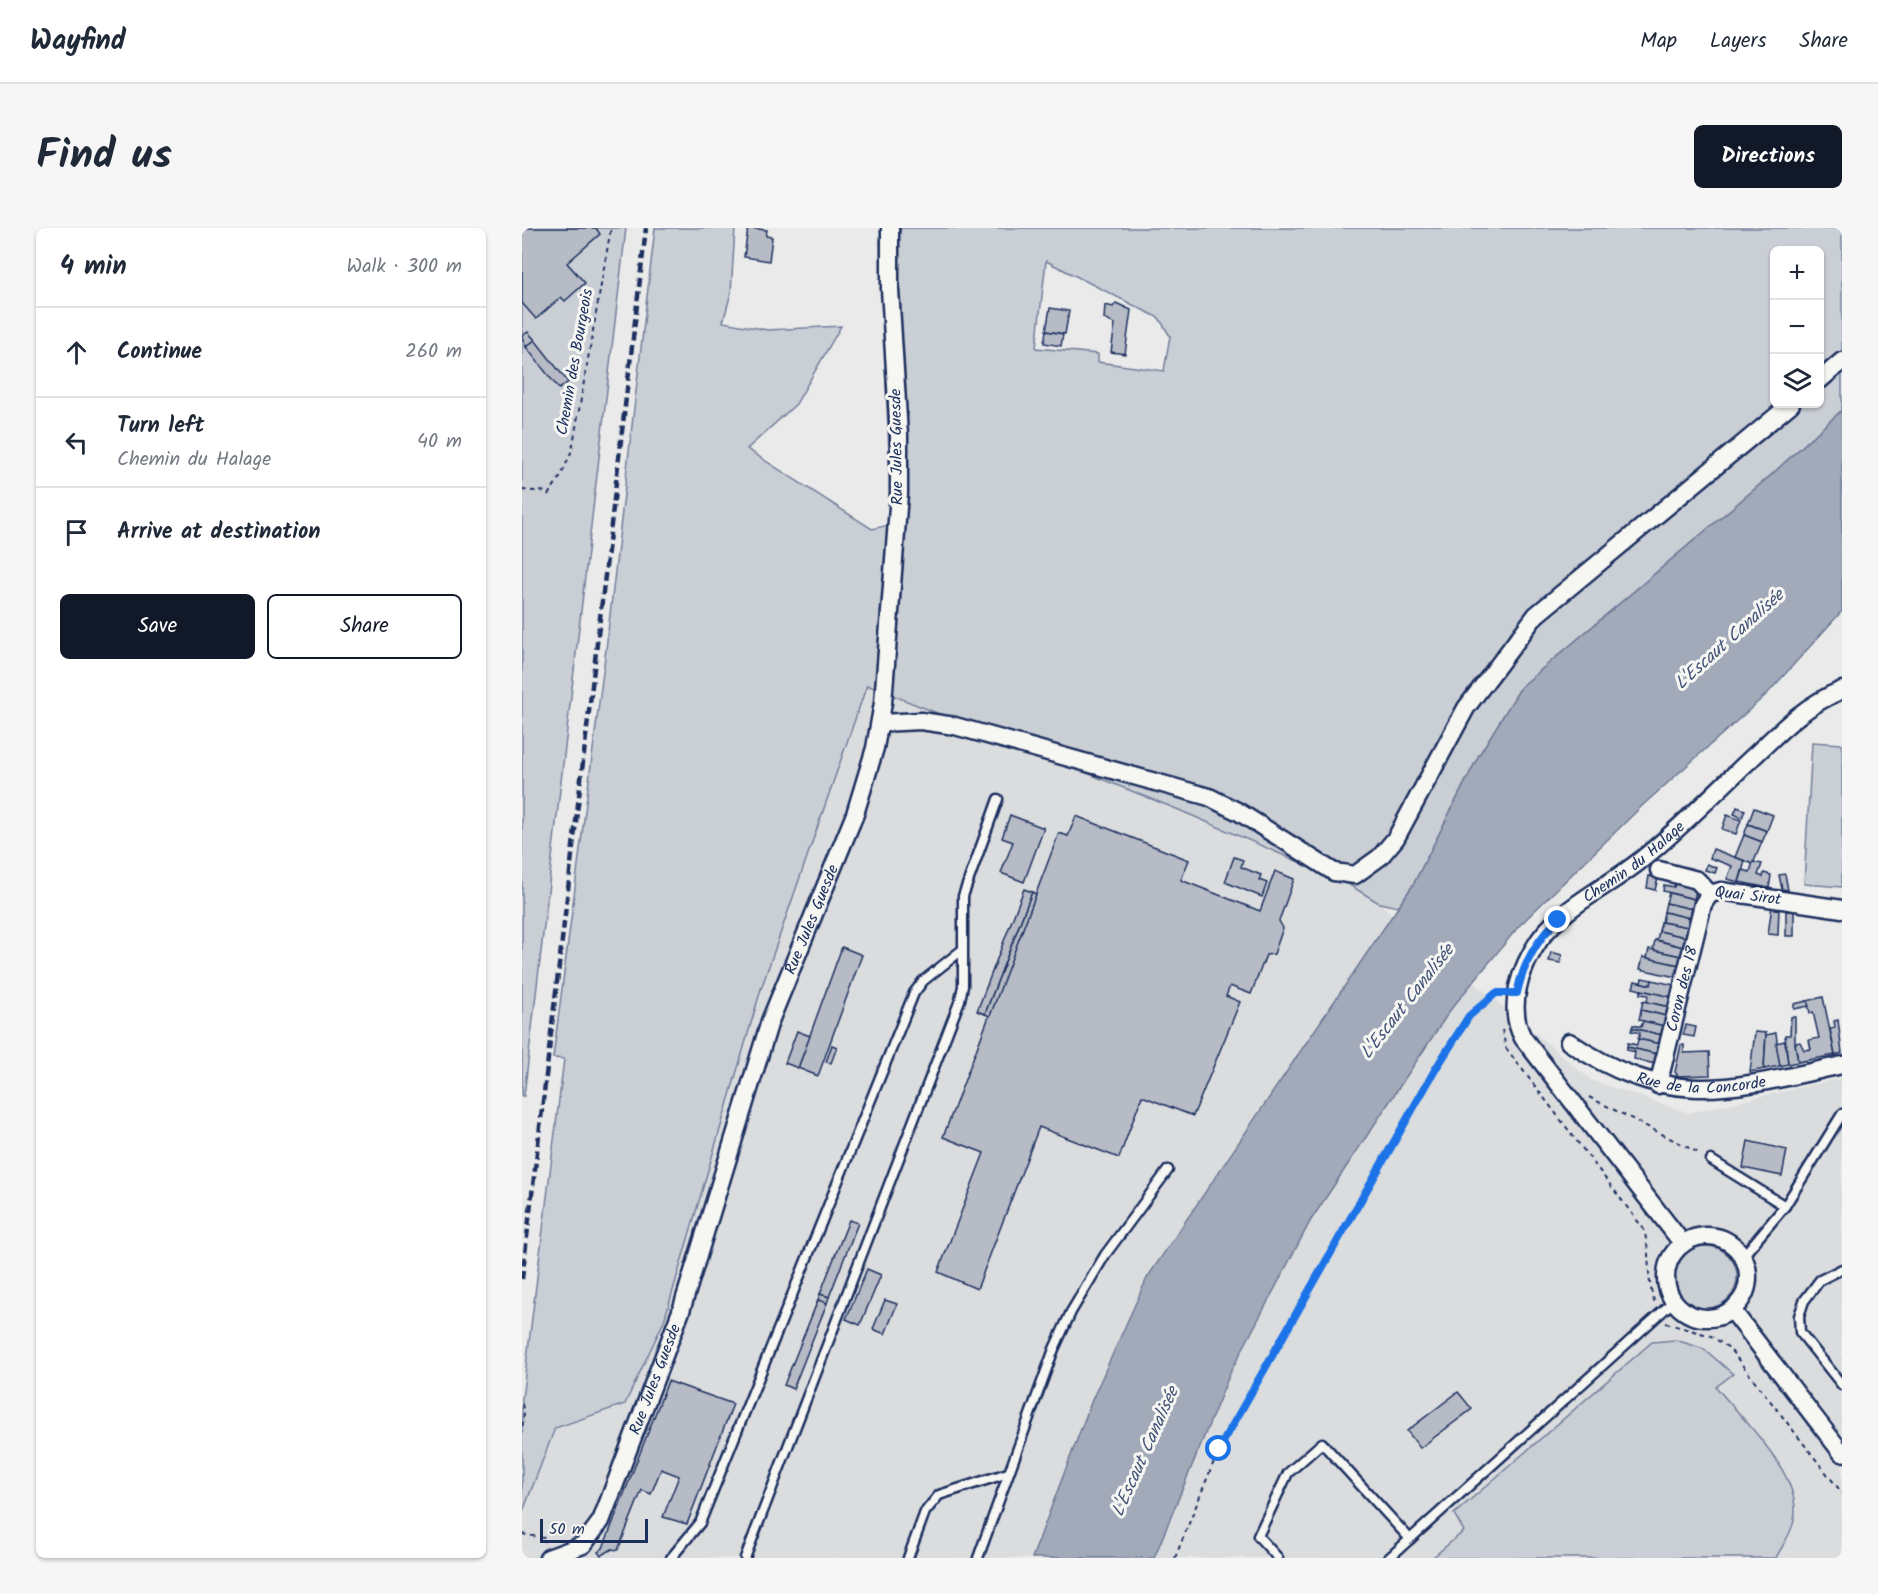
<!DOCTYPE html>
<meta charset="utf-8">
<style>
body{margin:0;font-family:Kalam,sans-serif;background:#f6f6f7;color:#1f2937}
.controls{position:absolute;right:18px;top:18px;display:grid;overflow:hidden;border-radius:9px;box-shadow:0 2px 4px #0004}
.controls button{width:54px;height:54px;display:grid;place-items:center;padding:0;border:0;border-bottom:2px solid #e0e1e3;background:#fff;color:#1f2937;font:30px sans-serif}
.scale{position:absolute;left:18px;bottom:15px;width:108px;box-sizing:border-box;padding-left:6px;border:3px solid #1b2f5e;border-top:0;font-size:16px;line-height:21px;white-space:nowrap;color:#1b2f5e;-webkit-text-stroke:4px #f6f6f2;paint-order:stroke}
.stop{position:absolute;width:18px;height:18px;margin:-14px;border:4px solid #1a73e8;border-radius:50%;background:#fff}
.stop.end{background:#1a73e8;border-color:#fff;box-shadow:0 2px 6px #0008}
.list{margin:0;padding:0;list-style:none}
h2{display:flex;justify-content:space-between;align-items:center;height:78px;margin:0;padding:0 24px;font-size:26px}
h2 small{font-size:20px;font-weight:400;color:#747a83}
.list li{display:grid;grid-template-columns:39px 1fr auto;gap:18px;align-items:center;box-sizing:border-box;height:90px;padding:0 24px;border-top:2px solid #e0e1e3}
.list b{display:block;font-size:22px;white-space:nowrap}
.list p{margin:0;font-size:20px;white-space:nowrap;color:#747a83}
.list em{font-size:20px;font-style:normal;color:#747a83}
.actions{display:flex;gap:12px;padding:18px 24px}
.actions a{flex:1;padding:14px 0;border:2px solid #111827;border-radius:9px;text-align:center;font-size:21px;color:#111827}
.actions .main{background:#111827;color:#fff}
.icon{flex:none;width:33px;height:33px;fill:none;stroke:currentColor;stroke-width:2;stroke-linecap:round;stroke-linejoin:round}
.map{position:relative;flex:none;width:1320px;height:1330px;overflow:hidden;border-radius:9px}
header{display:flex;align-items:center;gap:36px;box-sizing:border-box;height:84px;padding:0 30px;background:#fff;border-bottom:2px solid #e0e1e3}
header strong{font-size:28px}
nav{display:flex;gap:33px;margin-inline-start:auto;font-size:21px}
.intro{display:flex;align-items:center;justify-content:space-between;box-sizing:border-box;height:144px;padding:0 36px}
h1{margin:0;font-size:42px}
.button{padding:15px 27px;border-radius:9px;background:#111827;color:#fff;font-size:21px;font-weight:700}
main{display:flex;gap:36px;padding:0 36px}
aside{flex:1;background:#fff;border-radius:9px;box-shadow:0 2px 4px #0004}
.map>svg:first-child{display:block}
</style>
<header>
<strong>Wayfind</strong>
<nav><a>Map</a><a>Layers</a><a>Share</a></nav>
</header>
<div class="intro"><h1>Find us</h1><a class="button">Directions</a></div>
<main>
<aside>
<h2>4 min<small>Walk · 300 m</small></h2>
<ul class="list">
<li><svg class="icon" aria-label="ahead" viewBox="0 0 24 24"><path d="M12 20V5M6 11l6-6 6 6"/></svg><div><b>Continue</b></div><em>260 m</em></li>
<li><svg class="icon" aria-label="left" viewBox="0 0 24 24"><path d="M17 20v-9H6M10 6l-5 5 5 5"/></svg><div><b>Turn left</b><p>Chemin du Halage</p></div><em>40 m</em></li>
<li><svg class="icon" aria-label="arrive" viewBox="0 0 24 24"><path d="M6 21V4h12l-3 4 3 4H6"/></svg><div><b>Arrive at destination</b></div></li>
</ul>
<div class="actions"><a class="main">Save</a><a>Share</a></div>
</aside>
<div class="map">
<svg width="1320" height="1330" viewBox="0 0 1320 1330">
<rect width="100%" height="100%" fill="#e9eae9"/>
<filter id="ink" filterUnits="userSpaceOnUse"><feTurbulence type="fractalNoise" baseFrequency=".0167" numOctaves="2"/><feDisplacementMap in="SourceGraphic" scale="12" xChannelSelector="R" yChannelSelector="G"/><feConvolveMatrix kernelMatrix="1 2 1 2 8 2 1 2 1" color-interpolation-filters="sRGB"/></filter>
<g filter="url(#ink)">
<!-- built -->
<path fill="#dadcde" d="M345 457 657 582 821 653 857 675 1069 852 1167 885 1320 850V1330H0V1286L33 1200 103 1176 239 761Z"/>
<!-- green -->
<g fill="#caced5" stroke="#727e9a" stroke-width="1.5" fill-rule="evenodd">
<path d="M0 0H104L2 868H0Z"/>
<path d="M133 0H213L209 65 201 94 246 102 319 98 274 176 225 221 350 301 367 297 368 249 358 13 376 12 379 0H1320V182L1248 248 999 459 957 527 891 657 876 679 857 675 821 653 657 582 345 457 239 761 142 1093 103 1176 33 1200 0 1286V1171L42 831 31 830 84 421ZM1252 22H1298V176H1252ZM524 33 637 90 648 108 642 143 576 134V126L514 120Z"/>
<path d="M1290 514 1320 516V659L1282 656Z"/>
<circle cx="1184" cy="1049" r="31"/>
<path d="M1154 1112 1182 1121 1211 1146 1194 1159C1220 1191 1282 1248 1272 1292 1270 1305 1260 1318 1254 1330H910L942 1303 932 1286 1130 1114Z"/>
</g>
<!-- water -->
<path fill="#a2aaba" stroke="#6c7995" stroke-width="1.5" d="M1320 182V383L1246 465 1121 577 997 698 929 781 789 992 709 1143 632 1330H510L570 1172 625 1050 891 657 957 527 999 459 1248 248Z"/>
<!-- building -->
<g fill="#b6bbc6" stroke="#1b2f5e" stroke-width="1.5">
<path d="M0 0H74L78 6 45 35 63 55 43 73 39 69 14 91 0 75Z"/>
<path d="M226 0 245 2 244 8 250 9 247 33 222 29Z"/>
<path d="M594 75 609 82 603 126 589 124 593 96 582 91 583 77 591 79Z"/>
<path d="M528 80 547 83 543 106 524 103Z"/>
<path d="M524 103 541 106 539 118 522 115Z"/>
<path d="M6 104 13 112 4 119 0 108Z"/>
<path d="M13 112 46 154 37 161 4 119Z"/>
<path d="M1215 579 1223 582 1220 590 1212 586Z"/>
<path d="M1232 580 1251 587 1245 603 1226 596Z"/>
<path d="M488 587 522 600 502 654 479 645 491 614 480 610Z"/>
<path d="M1205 587 1219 592 1214 606 1200 601Z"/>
<path d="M554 588 667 632 659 652 738 683 753 643 772 651 757 693 761 700 752 726 744 727 729 766 708 758 704 768 718 774 671 888 620 868 597 930 517 899 455 1061 416 1044 462 925 421 909 537 605 546 608Z"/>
<path d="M1226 596 1245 603 1240 614 1222 607Z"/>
<path d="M1222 607 1240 614 1231 636 1213 629Z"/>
<path d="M1191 621 1223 633 1217 654 1205 651 1210 638 1188 630Z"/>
<path d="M712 629 721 632 719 639 739 647 737 652 745 655 740 669 703 654Z"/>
<path d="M1231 634 1240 636 1236 647 1241 649 1242 645 1249 647 1247 660 1217 654 1221 642 1228 644Z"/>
<path d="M1185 636 1195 640 1193 645 1183 642Z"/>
<path d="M1263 646 1266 662 1260 661 1257 647Z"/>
<path d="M1127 648 1136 650 1133 662 1125 660Z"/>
<path d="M1153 654 1175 659 1172 671 1141 663 1142 657 1152 659Z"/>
<path d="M502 661 510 664 463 786 455 783Z"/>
<path d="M510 664 514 666 468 788 463 786Z"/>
<path d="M1147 665 1172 671 1170 681 1144 675Z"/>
<path d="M1144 675 1170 681 1168 690 1142 684Z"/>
<path d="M1250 678 1257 680 1256 707 1246 706Z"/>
<rect x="1264" y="683" width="8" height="25"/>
<path d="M1142 684 1168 690 1166 699 1140 694Z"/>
<path d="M1139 694 1166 699 1163 709 1137 703Z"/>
<path d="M1137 703 1163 709 1161 719 1135 712Z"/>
<path d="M1133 712 1161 719 1159 728 1131 722Z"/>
<path d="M320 719 340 727 296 848 276 840Z"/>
<path d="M1127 721 1159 728 1157 737 1125 730Z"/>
<path d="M1029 724 1040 727 1038 735 1027 733Z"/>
<path d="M1121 729 1157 737 1154 749 1118 741Z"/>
<path d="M1120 750 1130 752 1129 757 1119 755Z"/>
<path d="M1130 752 1152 757 1149 769 1111 760 1113 753 1129 757Z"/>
<path d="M1119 762 1149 769 1147 779 1125 774 1126 767 1118 766Z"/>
<path d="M1301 769 1313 827 1276 834 1273 815 1278 814 1282 822 1289 821 1287 812 1297 810 1291 784 1288 785 1285 773Z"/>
<path d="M1121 773 1147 779 1144 788 1119 782Z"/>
<path d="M1285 773 1287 778 1272 781V776Z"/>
<path d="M1119 782 1144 788 1142 798 1117 792Z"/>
<path d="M1269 789H1273V816L1276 834 1266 836 1263 807H1268Z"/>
<path d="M1316 792 1320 825 1313 827 1308 801 1313 800 1312 793Z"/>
<path d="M1121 793 1142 798 1140 807 1110 800 1111 797 1119 799Z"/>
<path d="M1164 797 1174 799 1172 809 1161 807Z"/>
<path d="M1110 800 1140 807 1138 816 1116 811 1118 805 1109 803Z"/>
<path d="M275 803 288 808 276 840 263 835Z"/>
<path d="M1233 804 1244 805 1242 841 1228 844Z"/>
<path d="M1254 805 1258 838 1242 841 1244 807Z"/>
<path d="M1116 811 1138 816 1135 826 1105 819 1106 815 1115 817Z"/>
<path d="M1263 813 1266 836 1258 838 1254 815Z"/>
<path d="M310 817 315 819 309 835 304 834Z"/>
<path d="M1159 817H1162V825L1187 824 1188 847 1156 848 1153 844Z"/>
<path d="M1105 819 1135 826 1133 836 1112 831 1113 824 1105 822Z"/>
<path d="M1226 913 1265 922 1260 948 1221 940Z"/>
<path d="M327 992 336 995 307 1069 298 1066Z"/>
<path d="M345 1041 359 1047 338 1097 324 1091Z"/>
<path d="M298 1066 307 1069 305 1075 296 1072Z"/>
<path d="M296 1072 305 1075 271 1161 262 1157Z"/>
<path d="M363 1072 375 1076 363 1106 351 1101Z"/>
<path d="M146 1153 211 1176 165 1296 141 1289 157 1248 139 1241 129 1266 120 1262 96 1322 90 1321 79 1328 76 1324 81 1320Z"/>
<path d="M936 1164 950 1181 898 1220 885 1203Z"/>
</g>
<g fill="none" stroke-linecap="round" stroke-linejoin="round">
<!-- lane casing -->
<g stroke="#1b2f5e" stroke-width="13">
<g id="lane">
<path d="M1189 932 1263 978"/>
<path d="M1221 1028 1263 978 1320 886"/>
<path d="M1320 1041 1298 1052 1282 1073 1277 1088 1278 1104 1320 1157"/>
<path d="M149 1330 178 1295 392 765 401 753 440 722"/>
<path d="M223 1330 438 772 441 758V668L476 571"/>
<path d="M386 1330 403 1284 417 1267 486 1245"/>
<path d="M456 1330 532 1121 549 1084 583 1027 646 942"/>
<path d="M756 1330 736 1308 766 1245 800 1215 888 1311"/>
<path d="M867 1330 1152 1073"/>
</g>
</g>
<!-- street casing -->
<g stroke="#1b2f5e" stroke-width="21">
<g id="street">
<path d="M1298 152 1320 133"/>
<path d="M358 495 399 493 433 498 687 569 717 584 812 644 833 647 858 629 874 610 944 480 1014 387 1269 176"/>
<path d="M1137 642 1175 652 1188 666 1199 663 1320 681"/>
<path id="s1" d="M1047 814C1148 882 1210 861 1320 837"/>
<path id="s2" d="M1136 857 1181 676 1188 666"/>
<circle cx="1185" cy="1049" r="41"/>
<path id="s3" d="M1161 1016 1001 810C984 778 999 739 1018 711 1042 678 1087 658 1119 632 1159 600 1195 562 1233 527 1260 501 1285 476 1320 462"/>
<path d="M1210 1082 1320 1225"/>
<path id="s4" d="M26 1330 61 1317 79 1293 159 1083 248 793 333 586 353 520 361 475 377 266V207L368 61V0"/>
</g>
</g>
<!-- path -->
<g stroke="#1b2f5e" stroke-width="2" stroke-dasharray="4.5 4.5" stroke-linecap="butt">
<path d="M0 262 28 264"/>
<path d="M26 267 39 248 50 222 89 0"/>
<path d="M980 802 984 820 1121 1000C1130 1024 1123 1050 1133 1075"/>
<path d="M1067 869 1179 926"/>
<path d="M1144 1095 1189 1108 1207 1120 1320 1265"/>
<path d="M0 1176 2 1185 0 1203"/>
<path d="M0 1306 22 1310V1315"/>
<path d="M653 1330 697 1221 913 842 947 787 974 765H980"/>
</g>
<!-- lane -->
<use href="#lane" stroke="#f6f6f2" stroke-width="8"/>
<!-- street -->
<use href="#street" stroke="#f6f6f2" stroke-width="16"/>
<!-- rail -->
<path stroke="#1b2f5e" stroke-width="4.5" stroke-dasharray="9 4.5" stroke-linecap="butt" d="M0 1051 124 0"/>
</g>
</g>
<g fill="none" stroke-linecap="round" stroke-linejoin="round" filter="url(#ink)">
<!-- route -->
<path stroke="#1a73e8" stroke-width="8" d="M697 1221 913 842 947 788 974 765H995C1001 737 1014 712 1036 692"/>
</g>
<g text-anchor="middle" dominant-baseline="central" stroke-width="6" stroke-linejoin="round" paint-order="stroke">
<!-- street labels -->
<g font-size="16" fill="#1b2f5e" stroke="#f6f6f2">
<text transform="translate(53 134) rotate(-80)">Chemin des Bourgeois</text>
<text transform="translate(375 219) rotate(-91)">Rue Jules Guesde</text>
<text stroke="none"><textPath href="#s3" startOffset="488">Chemin du Halage</textPath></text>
<text transform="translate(1226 668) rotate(7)">Quai Sirot</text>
<text stroke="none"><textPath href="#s4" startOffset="705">Rue Jules Guesde</textPath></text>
<text stroke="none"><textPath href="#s2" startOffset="99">Coron des 18</textPath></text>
<text stroke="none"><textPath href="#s1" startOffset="142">Rue de la Concorde</textPath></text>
<text stroke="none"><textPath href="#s4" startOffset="219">Rue Jules Guesde</textPath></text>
</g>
<!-- water labels -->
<g font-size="18" font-style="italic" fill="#44547a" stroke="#f6f6f2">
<text transform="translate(1208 412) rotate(-42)">L'Escaut Canalisée</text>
<text transform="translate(886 774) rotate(-52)">L'Escaut Canalisée</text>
<text transform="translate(624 1224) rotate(-66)">L'Escaut Canalisée</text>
</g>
</g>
</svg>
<div class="controls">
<button>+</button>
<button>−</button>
<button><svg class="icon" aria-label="layers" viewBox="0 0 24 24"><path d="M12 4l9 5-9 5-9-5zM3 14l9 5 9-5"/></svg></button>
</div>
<div class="scale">50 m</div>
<div class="stop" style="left:697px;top:1221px"></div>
<div class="stop end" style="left:1036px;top:692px"></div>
</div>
</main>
